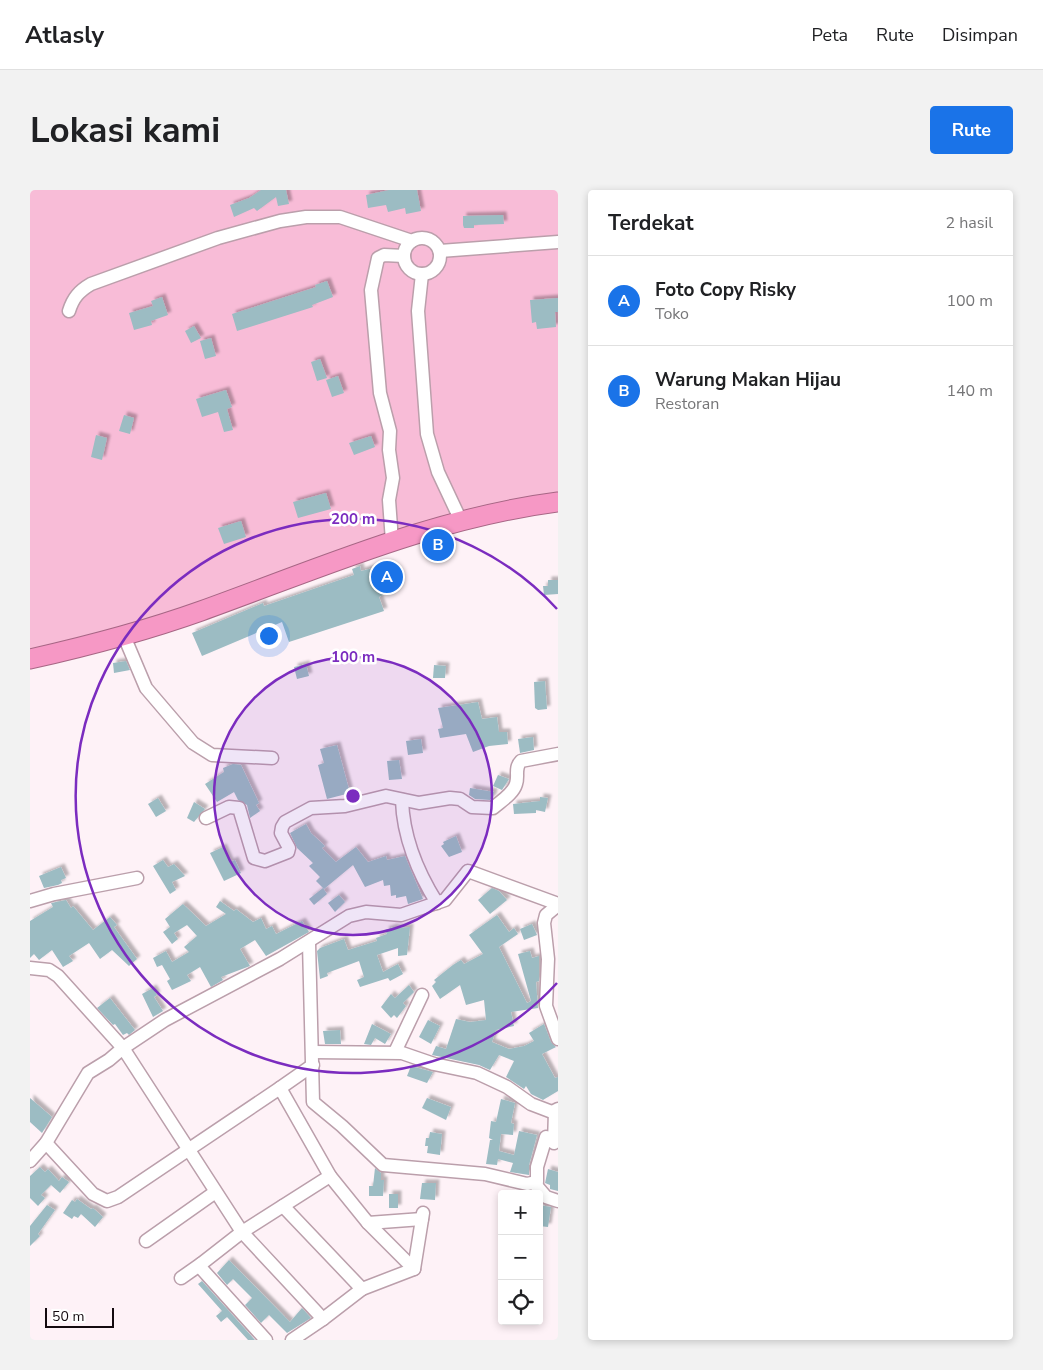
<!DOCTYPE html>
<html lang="id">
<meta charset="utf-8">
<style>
body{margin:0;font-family:"Nunito Sans",sans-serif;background:#f2f2f2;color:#202124}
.controls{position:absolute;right:15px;bottom:15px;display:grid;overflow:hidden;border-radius:5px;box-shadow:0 2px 8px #0003}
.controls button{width:45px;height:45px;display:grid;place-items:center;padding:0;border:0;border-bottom:1px solid #e0e0e0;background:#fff;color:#202124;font:25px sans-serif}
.scale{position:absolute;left:15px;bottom:12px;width:69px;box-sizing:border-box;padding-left:5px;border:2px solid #140a0f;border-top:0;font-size:14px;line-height:18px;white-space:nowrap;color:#140a0f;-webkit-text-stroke:4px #fff;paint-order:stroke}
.you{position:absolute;left:238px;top:445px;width:18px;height:18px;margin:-12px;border:4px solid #fff;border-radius:50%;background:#1a73e8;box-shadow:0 0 0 8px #1a73e833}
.badge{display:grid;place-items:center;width:32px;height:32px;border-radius:50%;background:#1a73e8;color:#fff;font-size:16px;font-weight:700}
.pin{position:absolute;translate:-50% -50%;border:2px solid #fff;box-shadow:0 1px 5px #0006}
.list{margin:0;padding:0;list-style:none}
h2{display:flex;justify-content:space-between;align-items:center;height:65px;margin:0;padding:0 20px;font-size:21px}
h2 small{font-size:16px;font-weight:400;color:#757577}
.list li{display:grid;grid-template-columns:32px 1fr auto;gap:15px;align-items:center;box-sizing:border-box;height:90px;padding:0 20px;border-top:1px solid #e0e0e0}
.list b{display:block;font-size:19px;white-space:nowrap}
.list p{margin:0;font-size:16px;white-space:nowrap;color:#757577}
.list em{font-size:16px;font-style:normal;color:#757577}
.icon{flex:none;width:28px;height:28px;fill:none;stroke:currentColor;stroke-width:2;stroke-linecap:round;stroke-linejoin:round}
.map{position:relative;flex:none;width:528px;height:1150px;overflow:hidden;border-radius:5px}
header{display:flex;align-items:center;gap:30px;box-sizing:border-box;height:70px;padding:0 25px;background:#fff;border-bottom:1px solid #e0e0e0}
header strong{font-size:24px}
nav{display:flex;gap:28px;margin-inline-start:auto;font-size:18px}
.intro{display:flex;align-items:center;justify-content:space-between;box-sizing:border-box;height:120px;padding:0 30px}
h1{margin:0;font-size:35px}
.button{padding:12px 22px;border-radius:5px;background:#1a73e8;color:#fff;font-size:18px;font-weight:700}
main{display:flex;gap:30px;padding:0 30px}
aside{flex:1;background:#fff;border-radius:5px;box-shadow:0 2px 8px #0003}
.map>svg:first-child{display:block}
</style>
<header>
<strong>Atlasly</strong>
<nav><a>Peta</a><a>Rute</a><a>Disimpan</a></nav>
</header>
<div class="intro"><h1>Lokasi kami</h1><a class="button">Rute</a></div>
<main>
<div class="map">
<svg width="528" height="1150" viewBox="0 0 528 1150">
<defs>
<filter id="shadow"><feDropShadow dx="3.5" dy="-3.5" stdDeviation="1" flood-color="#0004"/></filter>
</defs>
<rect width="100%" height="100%" fill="#fef2f7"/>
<!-- green -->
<path fill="#f8bcd7" d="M0 0H528V308L171 416 0 464Z"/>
<!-- building -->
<g fill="#9cbcc3" filter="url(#shadow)">
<path d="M231 0H256L259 14 248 16 246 7 227 21 224 18 204 27 200 15 219 8Z"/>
<path d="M359 0H387L391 21 376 24 375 18 358 22 356 15 338 18 336 5Z"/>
<path d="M473 25 474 34 444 35V38H434L433 35V26Z"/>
<path d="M297 91 303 107 282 115 283 117 207 141 202 124 286 97 285 95Z"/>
<path d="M132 107 138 125 121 131 122 135 104 140 99 123 123 116 121 111Z"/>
<path d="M528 108V122H525L526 137 507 139 506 132 502 133 500 110Z"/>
<path d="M164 136 171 148 161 153 155 141Z"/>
<path d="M181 148 186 166 175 169 170 151Z"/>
<path d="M290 169 297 188 287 191 281 172Z"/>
<path d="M308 186 314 203 302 207 296 190Z"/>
<path d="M196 200 202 217 197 219 203 240 194 242 188 222 172 227 166 209Z"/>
<path d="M94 225 104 228 100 244 89 241Z"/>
<path d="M66 245 77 248 72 270 61 267Z"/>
<path d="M341 246 345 257 324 265 319 253Z"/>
<path d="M296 303 301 319 268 328 263 312Z"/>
<path d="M211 331 216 347 194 354 188 338Z"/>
<path d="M359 374 367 395 352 401 353 405 349 407 354 421 259 452 252 432 172 466 162 443 233 413 234 416 324 385 322 379 330 376 331 381Z"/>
<path d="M518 390H528V404L514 405 513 396H518Z"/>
<path d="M96 471 100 480 84 483 83 473Z"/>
<path d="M276 474 279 486 267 489 264 477Z"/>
<path d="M404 475 416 476 415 488H403Z"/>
<path d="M515 491 517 519 508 520 505 518 504 492Z"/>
<path d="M448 512 452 529 467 527 469 542H477L478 554 459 556 443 562 436 544 410 548 408 539 413 538 408 518Z"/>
<path d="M503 547 504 560 490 563 488 549Z"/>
<path d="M391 549 393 563 378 565 376 551Z"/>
<path d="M307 555 320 603 297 609 288 575 294 573 290 559Z"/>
<path d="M369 570 372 589 359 590 357 571Z"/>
<path d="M203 574 211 575 229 613 226 615 230 621 220 628 217 615 208 610 204 602 187 612 175 594 194 582 193 578Z"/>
<path d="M468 585 479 589 472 600 463 596Z"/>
<path d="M440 598 464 602 463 607 460 610 445 609 439 605Z"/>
<path d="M510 607 518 608 515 622 506 620V623L484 624 483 614 510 611Z"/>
<path d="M128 608 136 621 126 627 118 614Z"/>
<path d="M164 612 175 619 164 632 157 628Z"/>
<path d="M276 634 281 643 295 656 292 658 306 672 326 657 338 672 356 666 357 670 375 666 393 709 378 714 376 706 366 708V705L361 706 360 695 354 696 353 690 335 697 323 675 294 699 286 691 290 687 279 676 283 673 267 658 260 643Z"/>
<path d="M426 646 432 662 419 667 411 656 414 654 413 652Z"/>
<path d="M193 657 200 672 205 670 211 683 194 691 180 663Z"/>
<path d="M133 670 138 677 144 674 155 686 142 692 146 700 140 704 123 676Z"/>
<path d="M31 677 36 688 31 690 32 693 28 695 14 698 9 686Z"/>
<path d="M293 698 297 704 284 715 279 709Z"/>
<path d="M462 698 469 701 477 710 460 724 448 710Z"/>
<path d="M309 705 315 712 305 722 298 713Z"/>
<path d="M36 710 41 718 43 716 63 740 80 727 87 735 84 737 107 769 99 776 82 760 70 769 59 753 39 766 43 771 33 777 22 760 9 770 4 764 0 768V731L23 717 21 713Z"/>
<path d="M190 711 204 721 206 719 223 732 231 728 236 739 242 736 246 744 272 731 279 742 236 766 225 750 210 759 220 776 191 787 193 790 181 797 170 777 157 785 161 791 142 800 137 791 140 789 132 775 127 777 123 768 136 761 142 772 159 762 154 757 167 746 157 735 144 743 148 749 142 754 133 742 140 737 135 729 153 714 176 736 196 724 186 717Z"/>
<path d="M467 725 479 742 484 738 488 744 469 757 497 813 501 811 488 764 500 761 502 768 509 766V791L506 792 508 818 481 822 484 836 466 840 462 852 479 859 494 856 504 851 499 843 514 834 521 852 526 857 512 864 525 888 528 887V901L513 910 501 904 496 896 494 899 476 887 484 871 469 865 460 880 449 875 402 865 406 856 416 859 426 829 440 832 456 830 454 810 436 815 430 795 410 809 402 796 406 792 404 790 423 775 431 770 434 774 453 764 439 745Z"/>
<path d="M502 734 507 745 494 750 490 739Z"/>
<path d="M364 737 365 738 380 737 377 765 368 766V758L347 765 353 782 368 774 373 784 360 791 358 788 330 797 327 790 334 787 329 771 297 783 298 786 290 789 287 761 290 758 314 749 318 760 347 751 346 748 357 744 355 740Z"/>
<path d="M379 795 384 802 373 813 376 816 367 828 364 825 361 828 351 817 361 804 365 808Z"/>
<path d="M123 798 127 805 124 807 133 821 123 827 112 804Z"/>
<path d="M80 808 105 840 99 845 97 843 93 845 85 834 83 835 67 818Z"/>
<path d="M398 830 410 836 401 854 389 847Z"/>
<path d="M342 834 361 844 355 854 345 848 341 855 334 854Z"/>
<path d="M310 840 311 854H295L293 841Z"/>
<path d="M381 876 403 882 397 893 377 886Z"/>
<path d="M0 908 22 927 12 943 0 932Z"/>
<path d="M397 908 421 917 416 930 392 918Z"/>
<path d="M471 909 485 913 481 933 484 934 483 945 471 944 469 961 484 965 489 941 507 945 499 975V985L480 982 483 973 468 969 467 975 456 974 460 950H463L459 948 461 931 466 932Z"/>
<path d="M400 942 412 944 410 965 397 963 398 956H395L396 948H399Z"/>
<path d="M10 977 15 982 18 979 29 991 32 987 39 992 30 1003 21 995 11 1005 15 1008 8 1016 0 1008V986Z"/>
<path d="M345 978 351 983V990H354L353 1006H339V996H343Z"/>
<path d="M518 979 528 982V1001L520 999V995L515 993Z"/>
<path d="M392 993H406L405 1010 390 1009Z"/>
<rect x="359" y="1004" width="9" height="14"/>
<path d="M47 1009 61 1019 63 1018 73 1027 65 1037 51 1024 48 1028 44 1026 42 1029 33 1023 42 1010 45 1012Z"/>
<path d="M17 1015 25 1020 8 1044 10 1046 0 1056V1036Z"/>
<path d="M509 1015 521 1017 518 1037 509 1036Z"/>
<path d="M199 1070 260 1132 272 1118 281 1128 257 1143 239 1125 231 1133 215 1115 222 1108 203 1089 197 1095 187 1083Z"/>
<path d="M172 1091 225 1150H218L197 1127 191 1132 186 1126 192 1121 168 1094Z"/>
</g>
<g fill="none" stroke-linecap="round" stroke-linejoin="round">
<!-- minor casing -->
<g stroke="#bb9fab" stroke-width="15">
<g id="minor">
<circle cx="392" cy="66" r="18"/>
<path d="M410 61 528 52"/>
<path d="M392 84 388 121 397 244 408 282 431 331"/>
<path d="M39 121C43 108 49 101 61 94L188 48 250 31 276 27H310L382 51"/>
<path d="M362 351 359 310 363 288 359 260 360 241 350 203 341 100 348 68 354 65 374 66"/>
<path d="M94 446 116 498 163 553 182 565 242 568"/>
<path d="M372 610C373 646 388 683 407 713"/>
<path d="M176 628 199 617 209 618 224 668 235 671 258 662 259 658 251 643 252 637 255 632 281 618 315 616 356 606 389 613 420 608 430 609 442 617 463 618C471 611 483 604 486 594 489 586 484 578 491 571L528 564"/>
<path d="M0 711 24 704 107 688"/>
<path d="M528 715 516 725 514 733 518 769 516 816 528 849"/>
<path d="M279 753 283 912 312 936 353 975 455 984 497 994 507 992V977L516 947 524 953 525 922"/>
<path d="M0 778 19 780 28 786 93 858 135 830 250 769 319 726 336 722 371 725 415 710 438 681 528 714"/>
<path d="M283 862 372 863 404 874 447 883 477 897 501 914 522 922 528 919"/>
<path d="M365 862 392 805"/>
<path d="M250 898 283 875"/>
<path d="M16 953 63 1004 77 1011 88 1007 250 898 300 986 212 1042 171 1074 170 1077 236 1150"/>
<path d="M0 971 16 953 58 883 79 870 93 858 212 1042 293 1129 262 1150"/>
<path d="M300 986 338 1033 384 1079"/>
<path d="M504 993 516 1007 528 1011"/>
<path d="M253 1016 332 1099 293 1129"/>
<path d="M338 1033 392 1029"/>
<path d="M116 1051 184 1003"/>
<path d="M151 1088 171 1074"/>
<path d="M332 1099 384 1079 393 1023"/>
</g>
</g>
<!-- highway casing -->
<g stroke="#a76685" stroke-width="21">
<path id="highway" d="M0 469C58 456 115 441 171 421 288 379 403 328 528 312"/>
</g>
<!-- minor -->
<use href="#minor" stroke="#fff" stroke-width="12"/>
<!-- highway -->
<use href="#highway" stroke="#f698c5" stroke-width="19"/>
</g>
<!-- distance rings -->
<circle cx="323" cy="606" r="139" fill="#7b2cbf" fill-opacity=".12"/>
<g fill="none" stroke="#7b2cbf" stroke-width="2.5">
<circle cx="323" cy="606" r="139"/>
<path d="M527 793A277 277 0 1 1 527 419"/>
</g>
<circle cx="323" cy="606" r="8" fill="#7b2cbf" stroke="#fff" stroke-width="2.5"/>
<g font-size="15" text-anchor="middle" font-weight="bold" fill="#7b2cbf" stroke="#fff" stroke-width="5" stroke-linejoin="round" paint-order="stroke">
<text x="323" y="334">200 m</text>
<text x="323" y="472">100 m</text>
</g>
</svg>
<div class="controls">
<button>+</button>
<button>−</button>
<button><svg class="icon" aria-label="locate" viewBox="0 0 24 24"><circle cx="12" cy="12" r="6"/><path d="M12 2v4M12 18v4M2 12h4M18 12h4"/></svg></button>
</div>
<div class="scale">50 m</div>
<div class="you"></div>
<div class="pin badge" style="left:357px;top:387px">A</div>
<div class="pin badge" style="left:408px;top:355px">B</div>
</div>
<aside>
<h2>Terdekat<small>2 hasil</small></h2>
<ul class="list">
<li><span class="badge">A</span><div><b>Foto Copy Risky</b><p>Toko</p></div><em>100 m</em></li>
<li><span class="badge">B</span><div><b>Warung Makan Hijau</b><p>Restoran</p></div><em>140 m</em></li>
</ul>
</aside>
</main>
